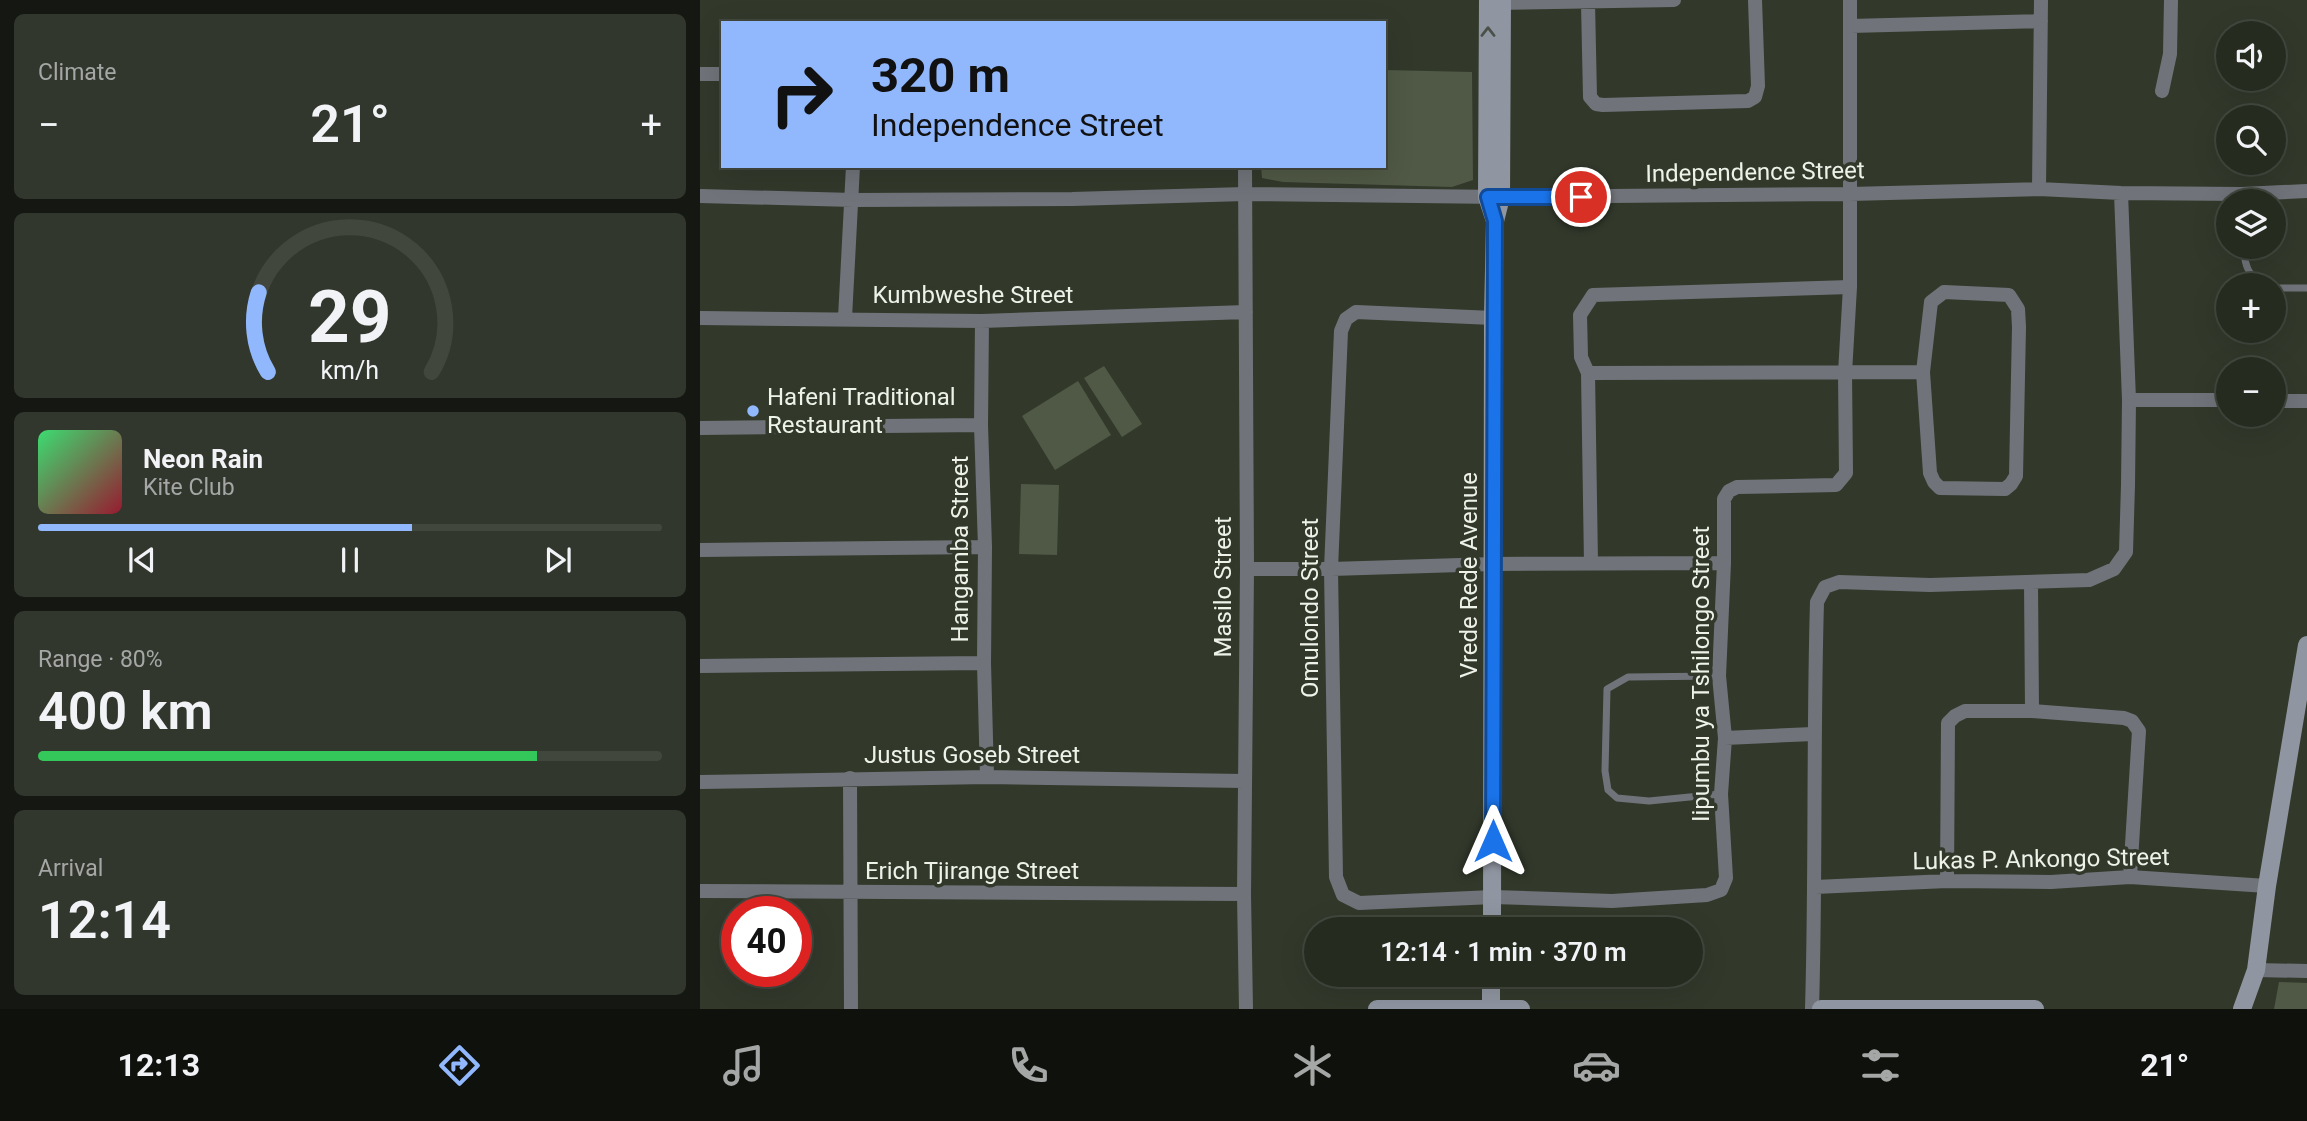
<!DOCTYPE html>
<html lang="en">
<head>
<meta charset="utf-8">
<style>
	:root { --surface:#262b20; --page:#32372d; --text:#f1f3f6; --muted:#a4a7a5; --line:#42473e; --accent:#91b8fd }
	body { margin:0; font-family:Roboto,sans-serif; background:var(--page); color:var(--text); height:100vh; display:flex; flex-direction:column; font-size:26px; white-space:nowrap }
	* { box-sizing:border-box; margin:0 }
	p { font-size:23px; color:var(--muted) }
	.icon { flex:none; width:38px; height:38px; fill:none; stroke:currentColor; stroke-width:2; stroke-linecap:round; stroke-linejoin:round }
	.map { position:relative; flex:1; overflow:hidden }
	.panel { display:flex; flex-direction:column; gap:14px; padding:14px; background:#151812; width:700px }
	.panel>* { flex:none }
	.guide { position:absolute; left:21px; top:21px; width:665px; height:147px; border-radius:0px; box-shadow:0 7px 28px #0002,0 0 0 2px var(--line); background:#91b8fd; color:#111; overflow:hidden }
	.controls { position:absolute; left:1516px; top:21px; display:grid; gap:14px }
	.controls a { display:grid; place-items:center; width:70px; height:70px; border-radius:50%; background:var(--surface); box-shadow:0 7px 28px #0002,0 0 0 2px var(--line); font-size:35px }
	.speed { position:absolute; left:21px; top:896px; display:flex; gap:14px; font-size:35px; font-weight:700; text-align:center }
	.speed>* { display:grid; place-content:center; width:91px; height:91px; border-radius:50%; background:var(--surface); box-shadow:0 7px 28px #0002,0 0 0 2px var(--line); line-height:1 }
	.speed .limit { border:10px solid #d22; background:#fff; color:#111 }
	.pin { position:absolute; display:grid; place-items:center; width:60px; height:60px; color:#fff; margin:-30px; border:4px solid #fff; border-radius:50%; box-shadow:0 2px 7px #0007 }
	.me { position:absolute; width:77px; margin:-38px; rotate:0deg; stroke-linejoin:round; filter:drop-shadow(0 0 5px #0008) }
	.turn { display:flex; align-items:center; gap:24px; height:147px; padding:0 35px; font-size:32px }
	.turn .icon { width:91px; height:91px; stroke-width:2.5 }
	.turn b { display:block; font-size:49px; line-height:60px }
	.big { font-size:52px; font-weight:600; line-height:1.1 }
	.panel .tile { flex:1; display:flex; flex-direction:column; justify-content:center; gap:10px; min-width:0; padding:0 24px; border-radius:10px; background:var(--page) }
	.panel .dial { align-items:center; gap:0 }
	.dial svg { height:182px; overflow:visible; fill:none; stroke:var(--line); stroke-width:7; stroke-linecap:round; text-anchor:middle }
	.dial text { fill:var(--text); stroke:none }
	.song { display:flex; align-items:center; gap:21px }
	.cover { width:84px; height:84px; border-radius:10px; background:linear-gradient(135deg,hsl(140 70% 55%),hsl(350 70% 35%)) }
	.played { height:7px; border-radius:4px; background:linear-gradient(90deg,var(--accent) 60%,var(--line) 60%) }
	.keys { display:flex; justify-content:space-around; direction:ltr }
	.heat { display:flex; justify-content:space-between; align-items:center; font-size:38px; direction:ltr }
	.charge { height:10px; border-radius:5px; background:linear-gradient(90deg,#34c759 80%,var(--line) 0) }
	.trip { position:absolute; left:604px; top:917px; width:399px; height:70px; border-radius:35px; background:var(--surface); box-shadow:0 7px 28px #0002,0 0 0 2px var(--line); font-weight:600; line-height:70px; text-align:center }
	.tabs { display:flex; height:112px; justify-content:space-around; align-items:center; background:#0f110d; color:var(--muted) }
	.tabs .icon { width:49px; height:49px }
	.tabs .selected { color:var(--accent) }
	.tabs b { font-size:32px; color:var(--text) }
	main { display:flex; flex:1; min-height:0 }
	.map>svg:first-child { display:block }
	.green { fill:#505945 }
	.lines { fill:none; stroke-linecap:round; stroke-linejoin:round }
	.lane { stroke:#70747a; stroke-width:7 }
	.street { stroke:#70747a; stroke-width:14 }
	.secondary { stroke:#9096a1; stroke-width:18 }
	.oneway { stroke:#4a5048 }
	.route-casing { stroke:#114b97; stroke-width:18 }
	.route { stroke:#1a73e8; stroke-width:12 }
	.poi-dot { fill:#91b8fd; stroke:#32392b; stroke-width:2.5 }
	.labels { text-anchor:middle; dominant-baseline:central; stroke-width:7; stroke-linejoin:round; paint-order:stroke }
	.street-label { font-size:24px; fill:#eef2e9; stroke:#32392b }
	.poi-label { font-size:24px; fill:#eef2e9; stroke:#32392b; text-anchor:start }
</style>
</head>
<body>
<main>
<section class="panel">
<div class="tile"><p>Climate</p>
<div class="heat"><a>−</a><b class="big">21°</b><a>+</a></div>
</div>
<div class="tile dial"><svg viewBox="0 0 100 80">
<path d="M14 69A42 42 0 1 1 86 69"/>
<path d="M14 69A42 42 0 0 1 10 34" stroke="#91b8fd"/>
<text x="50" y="56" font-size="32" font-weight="700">29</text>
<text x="50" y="72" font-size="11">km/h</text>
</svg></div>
<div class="tile">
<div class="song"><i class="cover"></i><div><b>Neon Rain</b><p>Kite Club</p></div></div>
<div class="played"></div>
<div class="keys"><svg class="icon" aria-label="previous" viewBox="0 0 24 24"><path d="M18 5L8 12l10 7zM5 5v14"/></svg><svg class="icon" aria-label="pause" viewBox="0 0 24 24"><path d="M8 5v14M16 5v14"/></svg><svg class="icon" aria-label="next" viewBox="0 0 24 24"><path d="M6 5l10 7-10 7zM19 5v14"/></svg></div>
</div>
<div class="tile"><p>Range · 80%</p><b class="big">400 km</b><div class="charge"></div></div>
<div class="tile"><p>Arrival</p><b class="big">12:14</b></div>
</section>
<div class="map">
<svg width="1607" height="1009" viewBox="0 0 1607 1009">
	<rect width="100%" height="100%" fill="#32392b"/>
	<!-- green -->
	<path class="green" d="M684,70L772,72L773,180L752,187L583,182L562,178L561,166H684Z
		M404,366L442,424L422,437L384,378Z
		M378,381L411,435L355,470L322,416Z
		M321,484L359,485L357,555L319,554Z
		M1579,982L1607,983V1009H1574Z"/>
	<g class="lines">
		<!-- lane -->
		<path class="lane" d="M1544,247C1544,264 1548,275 1562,285
			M1573,288H1607
			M1019,676L928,677L907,689L905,771L908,790L917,798L949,801L1020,794"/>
		<!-- street -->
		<path class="street" d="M793,3L974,0
			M888,3L890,97L896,104L903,105L1048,101L1055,97L1058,86L1055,0
			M1150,26L1341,21
			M0,74H23
			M1462,91L1470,54L1471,0
			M545,166L547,569L544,894L546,1009
			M1339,189L1341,0
			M0,196L153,200L372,199L545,194L801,197L1150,194L1339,189L1421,193L1542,194L1607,191
			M1244,292L1309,295L1318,309L1319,327L1316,476L1311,484L1305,489L1240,488L1234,482L1230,473L1223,372L1231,302Z
			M0,318L282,321L546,312
			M145,318L153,166
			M793,318L656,312L646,319L641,331L631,569L636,877L643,895L659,903L793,897L912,901L1007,895L1021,890L1026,878L1021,794L1025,738L1019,676L1024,563V499L1029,491L1037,487L1136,485L1146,473L1145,373L1150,287V0
			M282,321L281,425L285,547L284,663L287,777
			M888,373L1223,372
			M1429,400H1528
			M1573,401H1607
			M0,428L281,425
			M0,550L285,547
			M891,563L888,373L881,357L880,315L893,295L1150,287
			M547,569H631L793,564L1024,563
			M1331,582L1332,711
			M0,666L284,663
			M1025,738L1113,734
			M150,778L151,1009
			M0,782L287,777L544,781
			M1247,881L1248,723L1255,716L1265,711H1332L1424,718L1432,721L1439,731L1430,877
			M1115,887L1247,881L1351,882L1430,877L1567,886
			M0,891L544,894
			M1556,970L1607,971
			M1112,1009C1116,873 1113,737 1117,602L1125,587L1139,582L1230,585L1389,580L1414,569L1426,552L1428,485L1429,400L1421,193"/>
		<!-- secondary -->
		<path class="secondary" d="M788,0L787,197L795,221
			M792,929L793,318L795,221L801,197L802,0
			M791,1008V975
			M677,1009H821
			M1121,1009H1335
			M1542,1009L1556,970L1567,886L1607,645"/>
	</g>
	<!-- one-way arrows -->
	<defs><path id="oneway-chevron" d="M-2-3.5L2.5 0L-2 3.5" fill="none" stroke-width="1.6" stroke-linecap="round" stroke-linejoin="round" transform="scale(1.75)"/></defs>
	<use class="oneway" href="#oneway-chevron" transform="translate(788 32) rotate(-90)"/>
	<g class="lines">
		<defs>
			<path id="route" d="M793,841L795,221L788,197H881"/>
		</defs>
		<!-- route casing -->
		<use href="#route" class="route-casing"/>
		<!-- route -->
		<use href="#route" class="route"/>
	</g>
	<!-- markers -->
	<circle class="poi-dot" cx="53" cy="411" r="7"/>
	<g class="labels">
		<!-- street labels -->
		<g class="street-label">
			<text transform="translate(1055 172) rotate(-1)">Independence Street</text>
			<text x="273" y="295">Kumbweshe Street</text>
			<text transform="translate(260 549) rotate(-90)">Hangamba Street</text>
			<text transform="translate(769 575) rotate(-90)">Vrede Rede Avenue</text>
			<text transform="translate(523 587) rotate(-90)">Masilo Street</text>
			<text transform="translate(610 608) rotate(-90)">Omulondo Street</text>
			<text transform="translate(1001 674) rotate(-90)">Iipumbu ya Tshilongo Street</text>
			<text x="272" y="755">Justus Goseb Street</text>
			<text transform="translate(1341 859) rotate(-1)">Lukas P. Ankongo Street</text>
			<text x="272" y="871">Erich Tjirange Street</text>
		</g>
		<!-- poi labels -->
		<g class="poi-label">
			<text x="67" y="397">Hafeni Traditional<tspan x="67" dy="28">Restaurant</tspan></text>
		</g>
	</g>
</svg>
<div class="controls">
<a><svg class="icon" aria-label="sound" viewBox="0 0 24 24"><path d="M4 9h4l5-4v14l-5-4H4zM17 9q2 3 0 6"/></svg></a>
<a><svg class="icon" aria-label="search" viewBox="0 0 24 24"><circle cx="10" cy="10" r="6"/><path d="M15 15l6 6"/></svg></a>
<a><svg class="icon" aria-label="layers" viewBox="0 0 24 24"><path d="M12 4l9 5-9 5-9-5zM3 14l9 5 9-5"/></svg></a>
<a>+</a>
<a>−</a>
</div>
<div class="speed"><div class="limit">40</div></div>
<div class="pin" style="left:881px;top:197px;background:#d93025"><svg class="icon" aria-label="arrive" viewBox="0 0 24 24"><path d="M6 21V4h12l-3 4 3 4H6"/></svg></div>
<svg class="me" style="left:793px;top:841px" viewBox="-20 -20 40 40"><path d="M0-17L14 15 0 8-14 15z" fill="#1a73e8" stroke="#fff" stroke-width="4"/></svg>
<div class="trip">12:14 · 1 min · 370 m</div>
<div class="guide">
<div class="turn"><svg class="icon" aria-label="right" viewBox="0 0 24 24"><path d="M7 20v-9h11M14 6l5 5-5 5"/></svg><div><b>320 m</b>Independence Street</div></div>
</div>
</div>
</main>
<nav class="tabs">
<b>12:13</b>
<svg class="icon selected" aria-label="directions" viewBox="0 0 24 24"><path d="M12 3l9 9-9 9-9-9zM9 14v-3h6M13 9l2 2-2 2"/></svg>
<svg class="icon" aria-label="music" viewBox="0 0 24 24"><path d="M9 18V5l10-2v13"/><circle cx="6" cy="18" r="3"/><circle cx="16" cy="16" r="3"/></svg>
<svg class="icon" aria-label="phone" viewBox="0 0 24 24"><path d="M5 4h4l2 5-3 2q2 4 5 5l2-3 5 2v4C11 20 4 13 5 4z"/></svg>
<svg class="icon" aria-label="climate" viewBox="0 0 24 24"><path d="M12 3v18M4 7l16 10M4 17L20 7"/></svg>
<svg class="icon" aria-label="car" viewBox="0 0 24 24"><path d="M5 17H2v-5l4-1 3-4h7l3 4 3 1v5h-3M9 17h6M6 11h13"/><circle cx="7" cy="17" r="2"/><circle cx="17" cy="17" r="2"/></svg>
<svg class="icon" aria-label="filters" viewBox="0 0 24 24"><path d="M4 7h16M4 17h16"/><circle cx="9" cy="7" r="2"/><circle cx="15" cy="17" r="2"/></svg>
<b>21°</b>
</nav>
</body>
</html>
